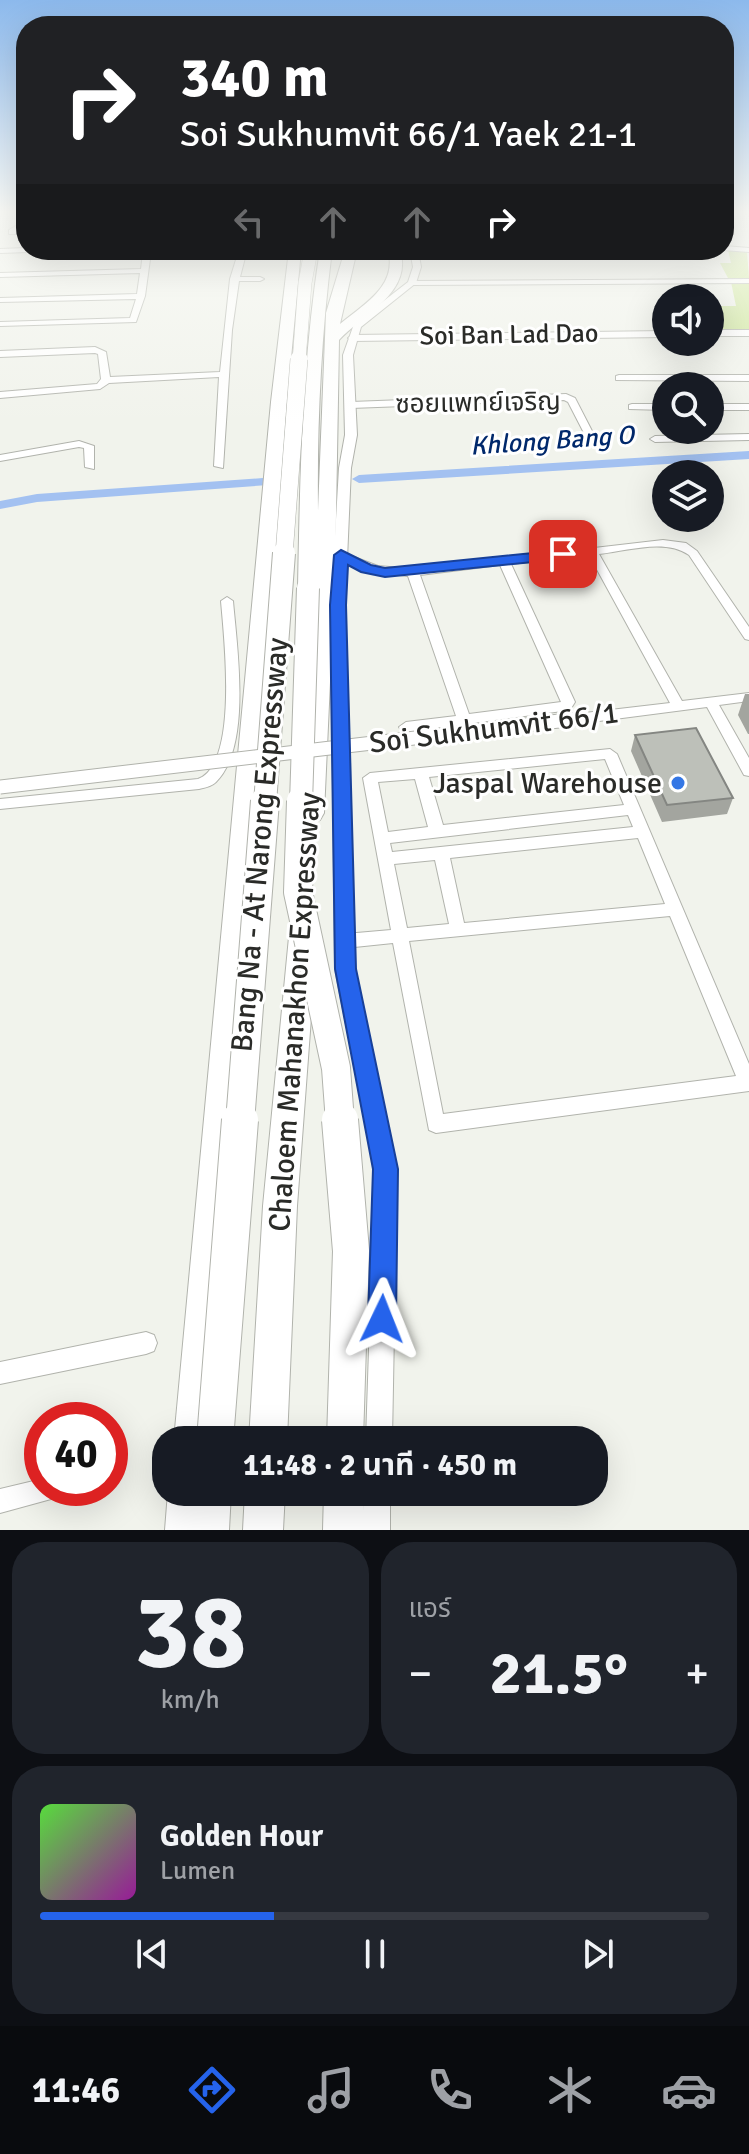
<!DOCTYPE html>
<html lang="th">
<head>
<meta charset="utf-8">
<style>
	:root { --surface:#171b24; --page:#20242c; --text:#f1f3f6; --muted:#9ea1a6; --line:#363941; --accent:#2563eb }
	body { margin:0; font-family:Signika,"Noto Sans Thai",sans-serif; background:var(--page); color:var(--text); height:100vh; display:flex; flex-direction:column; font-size:30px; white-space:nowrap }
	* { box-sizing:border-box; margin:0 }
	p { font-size:26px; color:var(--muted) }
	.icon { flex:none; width:44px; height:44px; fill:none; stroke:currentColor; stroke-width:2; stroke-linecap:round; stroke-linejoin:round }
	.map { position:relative; height:1530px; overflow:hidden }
	.sheet { display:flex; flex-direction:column; gap:12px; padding:12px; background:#0d0f14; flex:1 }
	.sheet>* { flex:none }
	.guide { position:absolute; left:16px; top:16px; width:718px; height:244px; border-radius:32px; box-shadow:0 8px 32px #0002; background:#202124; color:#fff; overflow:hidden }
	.controls { position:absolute; left:652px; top:284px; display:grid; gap:16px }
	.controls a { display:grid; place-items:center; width:72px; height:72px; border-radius:50%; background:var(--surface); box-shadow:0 8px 32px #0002; font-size:40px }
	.speed { position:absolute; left:24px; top:1402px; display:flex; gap:16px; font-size:40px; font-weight:700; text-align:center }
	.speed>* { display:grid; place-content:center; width:104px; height:104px; border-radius:50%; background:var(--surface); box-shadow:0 8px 32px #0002; line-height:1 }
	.speed .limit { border:12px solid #d22; background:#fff; color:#111 }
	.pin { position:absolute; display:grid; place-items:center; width:68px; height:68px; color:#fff; margin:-34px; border-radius:16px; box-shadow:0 4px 12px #0006 }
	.me { position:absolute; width:88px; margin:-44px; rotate:2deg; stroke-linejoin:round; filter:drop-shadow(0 0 6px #0008) }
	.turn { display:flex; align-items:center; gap:28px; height:168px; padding:0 32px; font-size:36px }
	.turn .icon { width:104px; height:104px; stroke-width:2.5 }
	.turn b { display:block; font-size:56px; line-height:68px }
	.lanes { display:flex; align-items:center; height:76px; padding:0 32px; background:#0003; justify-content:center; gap:40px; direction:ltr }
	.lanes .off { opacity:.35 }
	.big { font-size:60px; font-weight:700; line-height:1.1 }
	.sheet .card { flex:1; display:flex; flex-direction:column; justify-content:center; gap:12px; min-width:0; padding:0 28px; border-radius:32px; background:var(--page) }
	.sheet .dial { align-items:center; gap:0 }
	.dial b { font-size:104px; line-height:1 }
	.song { display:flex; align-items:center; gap:24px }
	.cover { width:96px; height:96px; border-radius:12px; background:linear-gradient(135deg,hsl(110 70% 55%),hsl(300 70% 35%)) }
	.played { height:8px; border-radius:4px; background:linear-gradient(90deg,var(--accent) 35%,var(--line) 35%) }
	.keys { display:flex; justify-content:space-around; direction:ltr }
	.heat { display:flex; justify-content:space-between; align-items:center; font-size:44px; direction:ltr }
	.sheet .tiles { flex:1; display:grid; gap:12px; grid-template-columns:1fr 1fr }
	.card:last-child { grid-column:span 2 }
	.trip { position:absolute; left:152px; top:1426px; width:456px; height:80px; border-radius:32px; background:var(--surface); box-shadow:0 8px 32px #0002; font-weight:700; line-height:80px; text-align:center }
	.menu { display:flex; height:128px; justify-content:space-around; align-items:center; background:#090b0e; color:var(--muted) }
	.menu .icon { width:56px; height:56px }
	.menu .on { color:var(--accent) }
	.menu b { font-size:36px; color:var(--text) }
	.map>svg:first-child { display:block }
	.green { fill:#cce694 }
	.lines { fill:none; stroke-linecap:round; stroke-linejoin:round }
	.canal { fill:#a3c1f1; fill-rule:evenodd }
	.minor-casing { stroke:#b1b3ac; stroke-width:2 }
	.tertiary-casing { stroke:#b1b3ac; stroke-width:2 }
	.motorway-casing { stroke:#b1b3ac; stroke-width:2 }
	.minor { fill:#fff; fill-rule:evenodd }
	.tertiary { fill:#fff; fill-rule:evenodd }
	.motorway { fill:#fff; fill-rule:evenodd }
	.minor-bridge-casing { stroke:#b1b3ac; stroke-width:15; stroke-linecap:butt }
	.motorway-bridge-far4-casing { stroke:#b1b3ac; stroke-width:14; stroke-linecap:butt }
	.motorway-bridge-far3-casing { stroke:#b1b3ac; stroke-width:18; stroke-linecap:butt }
	.motorway-bridge-far2-casing { stroke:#b1b3ac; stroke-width:24; stroke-linecap:butt }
	.motorway-bridge-far1-casing { stroke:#b1b3ac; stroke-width:30; stroke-linecap:butt }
	.motorway-bridge-casing { stroke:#b1b3ac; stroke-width:38; stroke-linecap:butt }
	.minor-bridge { stroke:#fff; stroke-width:13 }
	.motorway-bridge-far4 { stroke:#fff; stroke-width:13 }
	.motorway-bridge-far3 { stroke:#fff; stroke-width:17 }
	.motorway-bridge-far2 { stroke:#fff; stroke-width:22 }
	.motorway-bridge-far1 { stroke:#fff; stroke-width:28 }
	.motorway-bridge { stroke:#fff; stroke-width:36 }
	.wall { fill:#a3a59f }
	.building { fill:#bdc0b9; stroke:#848682; stroke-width:2 }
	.route { fill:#2563eb; stroke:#184099; stroke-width:2 }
	.poi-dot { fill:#3477e5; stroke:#fff; stroke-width:3 }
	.labels { text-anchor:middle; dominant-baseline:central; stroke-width:6; stroke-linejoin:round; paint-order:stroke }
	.far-street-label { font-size:26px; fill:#2a2b28; stroke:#fff }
	.far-water-label { font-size:26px; font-style:italic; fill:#00286b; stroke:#fff }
	.street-label { font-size:30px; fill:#2a2b28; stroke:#fff }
	.poi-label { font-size:30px; fill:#2a2b28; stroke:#fff; text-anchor:end }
</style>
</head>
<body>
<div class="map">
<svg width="749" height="1530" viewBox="0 0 749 1530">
	<rect width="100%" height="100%" fill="#f1f3ec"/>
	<!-- green -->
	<path class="green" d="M728,250L747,251L749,278H728L720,263H731Z
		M731,282L749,283V331H710V306H736Z"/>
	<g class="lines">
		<!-- canal -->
		<path class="canal" d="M749,451V459L359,483L352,479L359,475Z
			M263,478L270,482L268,485L37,502L0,509V501L37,494Z"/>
		<defs>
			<path id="minor" d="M729,210H737L724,216V212Z
				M26,220V225L15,234H9V230Z
				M724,246L749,248V252L723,250Z
				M26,248V250H30L29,252L0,253V249Z
				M140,250L151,252L145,296L136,322L0,326V322L130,318L136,299L0,302V298L137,294L140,273L0,277V273L141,269L143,253Z
				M239,250H247L240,277H260L264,279L260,281H239L232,330L223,468L214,466L219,377L109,383L100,389L0,398V392L97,384L101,379L98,354L95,353L0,357V351L95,347L106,352L110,377L220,372L230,279Z
				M749,279V283L412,285L408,283L412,281Z
				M710,330H749V336H710Z
				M666,331V337L352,341L348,338L352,335Z
				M619,375H749V381L616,380V376Z
				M566,394L575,398L592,431L590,433H584L568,402L564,400L351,408L346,405L351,402Z
				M632,404H666V410L629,409V405Z
				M710,404H749V410H710Z
				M749,434V440L655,442L650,439L655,436Z
				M79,441L94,446V469L85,467L84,448L79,447L0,461V455Z
				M663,540L686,543L697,551L749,627V640L745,639L689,555C665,538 627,551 599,554L682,701L749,693V701L719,705L749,758V776L744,775L707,707L576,724L571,722L569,719L576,714L670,703L589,555L511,564L575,702L570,710L406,732L401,730L399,727L406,722L456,716L408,576L372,572L335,555L341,552L378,566L413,569ZM500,565L561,702L469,714L420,575Z
				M227,597L233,601C237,648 252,746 216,782C212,786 204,788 199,789L0,809V799L198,779C239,764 224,637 221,601Z
				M610,749L617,754L749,1064V1091L436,1133L429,1130L393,943L345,948L339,946L337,941L339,936L345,934L391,930L363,778L370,773ZM605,759L624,805L443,825L429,777ZM415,779L428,827L388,832L378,782ZM628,815L633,827L392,852L390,843ZM638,838L665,904L464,923L450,858ZM435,860L449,924L407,928L394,864ZM670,916L736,1076L443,1114L409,941Z
				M146,1332L154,1335L157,1343L154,1351L146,1354L0,1384V1362Z
				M42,1479V1488H66L62,1496L0,1513V1489Z"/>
			<path id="tertiary" d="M410,250H418L421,267L416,283L361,327L353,355L357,435L351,468L345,605L355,969L397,1169L392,1440H366L375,1169L335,969L331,605L339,468L345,435L343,355L354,324L408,282L413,267Z
				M364,1492H390V1530H362Z"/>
			<path id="motorway" d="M289,250H301L287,402L212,1440H174L271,402Z
				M320,250H332C321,337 317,424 318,511L326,313L345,250H357L340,324C364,304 398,286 388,250H400C413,293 364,313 339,340L335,573L324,813L320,820L311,822L302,820L298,813L314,593L301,592L298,588C300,475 302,362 320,250Z
				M303,925L313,929L317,937L297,1206L287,1440H249L263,1206L289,937L293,929Z
				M168,1492H231L229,1530H165Z
				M245,1492H285L283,1530H243Z
				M324,1492H364L363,1530H323Z"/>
		</defs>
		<!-- minor casing -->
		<use href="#minor" class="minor-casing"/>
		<!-- tertiary casing -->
		<use href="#tertiary" class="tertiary-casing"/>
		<!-- motorway casing -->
		<use href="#motorway" class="motorway-casing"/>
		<!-- minor -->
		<use href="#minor" class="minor"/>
		<!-- tertiary -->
		<use href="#tertiary" class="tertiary"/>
		<!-- motorway -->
		<use href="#motorway" class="motorway"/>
		<defs>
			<path id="minor-bridge" d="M0,787L576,719"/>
			<path id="motorway-bridge-far4" d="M299,361L305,283L311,250"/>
			<path id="motorway-bridge-far3" d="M284,555L299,359"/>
			<path id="motorway-bridge-far2" d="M265,803L284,553
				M301,803L308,588"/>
			<path id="motorway-bridge-far1" d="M301,801L298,892L336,1068L340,1122
				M240,1122L265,801"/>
			<path id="motorway-bridge" d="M340,1120L351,1251L345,1440
				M215,1440L240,1120"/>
		</defs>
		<!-- minor-bridge casing -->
		<use href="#minor-bridge" class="minor-bridge-casing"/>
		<!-- motorway-bridge-far4 casing -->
		<use href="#motorway-bridge-far4" class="motorway-bridge-far4-casing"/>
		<!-- motorway-bridge-far3 casing -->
		<use href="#motorway-bridge-far3" class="motorway-bridge-far3-casing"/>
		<!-- motorway-bridge-far2 casing -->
		<use href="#motorway-bridge-far2" class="motorway-bridge-far2-casing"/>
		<!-- motorway-bridge-far1 casing -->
		<use href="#motorway-bridge-far1" class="motorway-bridge-far1-casing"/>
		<!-- motorway-bridge casing -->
		<use href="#motorway-bridge" class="motorway-bridge-casing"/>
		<!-- minor-bridge -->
		<use href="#minor-bridge" class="minor-bridge"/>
		<!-- motorway-bridge-far4 -->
		<use href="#motorway-bridge-far4" class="motorway-bridge-far4"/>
		<!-- motorway-bridge-far3 -->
		<use href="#motorway-bridge-far3" class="motorway-bridge-far3"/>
		<!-- motorway-bridge-far2 -->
		<use href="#motorway-bridge-far2" class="motorway-bridge-far2"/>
		<!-- motorway-bridge-far1 -->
		<use href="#motorway-bridge-far1" class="motorway-bridge-far1"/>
		<!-- motorway-bridge -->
		<use href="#motorway-bridge" class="motorway-bridge"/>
	</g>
	<!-- wall -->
	<path class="wall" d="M745,694H749V734H748L738,715Z
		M635,735L733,798L727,814L662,822L631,751Z"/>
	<!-- building -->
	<path class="building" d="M696,728L733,798L667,805L635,735Z"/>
	<!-- sky -->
	<linearGradient id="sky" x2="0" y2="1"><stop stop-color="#8cb9ec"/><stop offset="0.5" stop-color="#f9faf6"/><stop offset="1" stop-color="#f9faf6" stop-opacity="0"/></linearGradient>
	<rect width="749" height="424" fill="url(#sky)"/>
	<!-- route -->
	<path class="route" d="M341,550L371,565L385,568L563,550L570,554L563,559L385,577L361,572L348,565L346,605L356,969L398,1169L396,1319L392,1329L382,1333L372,1329L368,1319L373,1169L335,969L330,605L334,555Z"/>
	<!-- markers -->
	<circle class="poi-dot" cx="678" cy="783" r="8"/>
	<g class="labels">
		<!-- far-street labels -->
		<g class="far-street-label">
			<text transform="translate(509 335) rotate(-1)">Soi Ban Lad Dao</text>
			<text transform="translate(478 403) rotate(-1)">ซอยแพทย์เจริญ</text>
		</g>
		<!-- far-water labels -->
		<g class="far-water-label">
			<text transform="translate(552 441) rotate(-4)">Khlong Bang O</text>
		</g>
		<!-- street labels -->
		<g class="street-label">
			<text transform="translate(494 728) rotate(-7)">Soi Sukhumvit 66/1</text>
			<text transform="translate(260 845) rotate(-85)">Bang Na - At Narong Expressway</text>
			<text transform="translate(295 1012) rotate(-86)">Chaloem Mahanakhon Expressway</text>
		</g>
		<!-- poi labels -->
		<g class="poi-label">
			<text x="662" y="783">Jaspal Warehouse</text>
		</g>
	</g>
</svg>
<div class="controls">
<a><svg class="icon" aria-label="sound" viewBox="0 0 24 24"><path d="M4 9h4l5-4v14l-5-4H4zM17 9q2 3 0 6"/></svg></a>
<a><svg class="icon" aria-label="search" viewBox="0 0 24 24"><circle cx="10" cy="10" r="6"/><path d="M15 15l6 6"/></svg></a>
<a><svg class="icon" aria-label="layers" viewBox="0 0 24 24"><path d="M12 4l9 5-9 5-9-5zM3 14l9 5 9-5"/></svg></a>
</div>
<div class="speed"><div class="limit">40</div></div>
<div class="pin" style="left:563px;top:554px;background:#d93025"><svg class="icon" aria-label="arrive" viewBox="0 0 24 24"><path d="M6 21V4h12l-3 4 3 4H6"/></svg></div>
<svg class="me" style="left:382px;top:1319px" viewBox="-20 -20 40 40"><path d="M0-17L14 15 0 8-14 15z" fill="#2563eb" stroke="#fff" stroke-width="4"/></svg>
<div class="trip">11:48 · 2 นาที · 450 m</div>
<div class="guide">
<div class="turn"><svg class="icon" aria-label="right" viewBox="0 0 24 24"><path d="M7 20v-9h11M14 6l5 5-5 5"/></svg><div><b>340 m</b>Soi Sukhumvit 66/1 Yaek 21-1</div></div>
<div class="lanes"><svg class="icon off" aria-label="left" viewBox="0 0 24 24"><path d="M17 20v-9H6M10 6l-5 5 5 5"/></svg><svg class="icon off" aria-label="ahead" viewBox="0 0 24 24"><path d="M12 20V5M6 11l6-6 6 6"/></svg><svg class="icon off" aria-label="ahead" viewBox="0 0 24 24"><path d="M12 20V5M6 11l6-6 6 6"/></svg><svg class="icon" aria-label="right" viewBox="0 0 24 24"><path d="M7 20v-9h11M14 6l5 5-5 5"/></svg></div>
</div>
</div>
<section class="sheet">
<div class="tiles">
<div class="card dial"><b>38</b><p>km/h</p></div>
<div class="card"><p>แอร์</p>
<div class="heat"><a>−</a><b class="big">21.5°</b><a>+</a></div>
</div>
<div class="card">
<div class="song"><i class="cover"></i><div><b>Golden Hour</b><p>Lumen</p></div></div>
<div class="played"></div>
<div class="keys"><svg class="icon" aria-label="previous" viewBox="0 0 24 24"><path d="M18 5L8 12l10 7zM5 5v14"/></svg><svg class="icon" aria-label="pause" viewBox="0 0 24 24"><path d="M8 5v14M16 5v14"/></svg><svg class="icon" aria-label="next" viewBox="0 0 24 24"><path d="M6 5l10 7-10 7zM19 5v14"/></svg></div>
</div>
</div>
</section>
<nav class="menu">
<b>11:46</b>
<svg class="icon on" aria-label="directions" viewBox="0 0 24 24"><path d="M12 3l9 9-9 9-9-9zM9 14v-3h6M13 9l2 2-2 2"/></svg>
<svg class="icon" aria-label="music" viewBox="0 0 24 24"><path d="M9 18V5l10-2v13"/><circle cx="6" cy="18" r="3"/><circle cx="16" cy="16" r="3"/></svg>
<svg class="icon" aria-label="phone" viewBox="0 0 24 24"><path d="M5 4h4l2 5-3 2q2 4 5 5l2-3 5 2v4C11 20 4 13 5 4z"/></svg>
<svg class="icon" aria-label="climate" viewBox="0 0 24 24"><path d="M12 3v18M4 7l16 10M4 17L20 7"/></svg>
<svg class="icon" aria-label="car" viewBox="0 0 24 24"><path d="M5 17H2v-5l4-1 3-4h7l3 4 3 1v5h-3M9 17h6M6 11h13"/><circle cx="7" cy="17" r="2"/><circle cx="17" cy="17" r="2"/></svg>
</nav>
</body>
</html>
